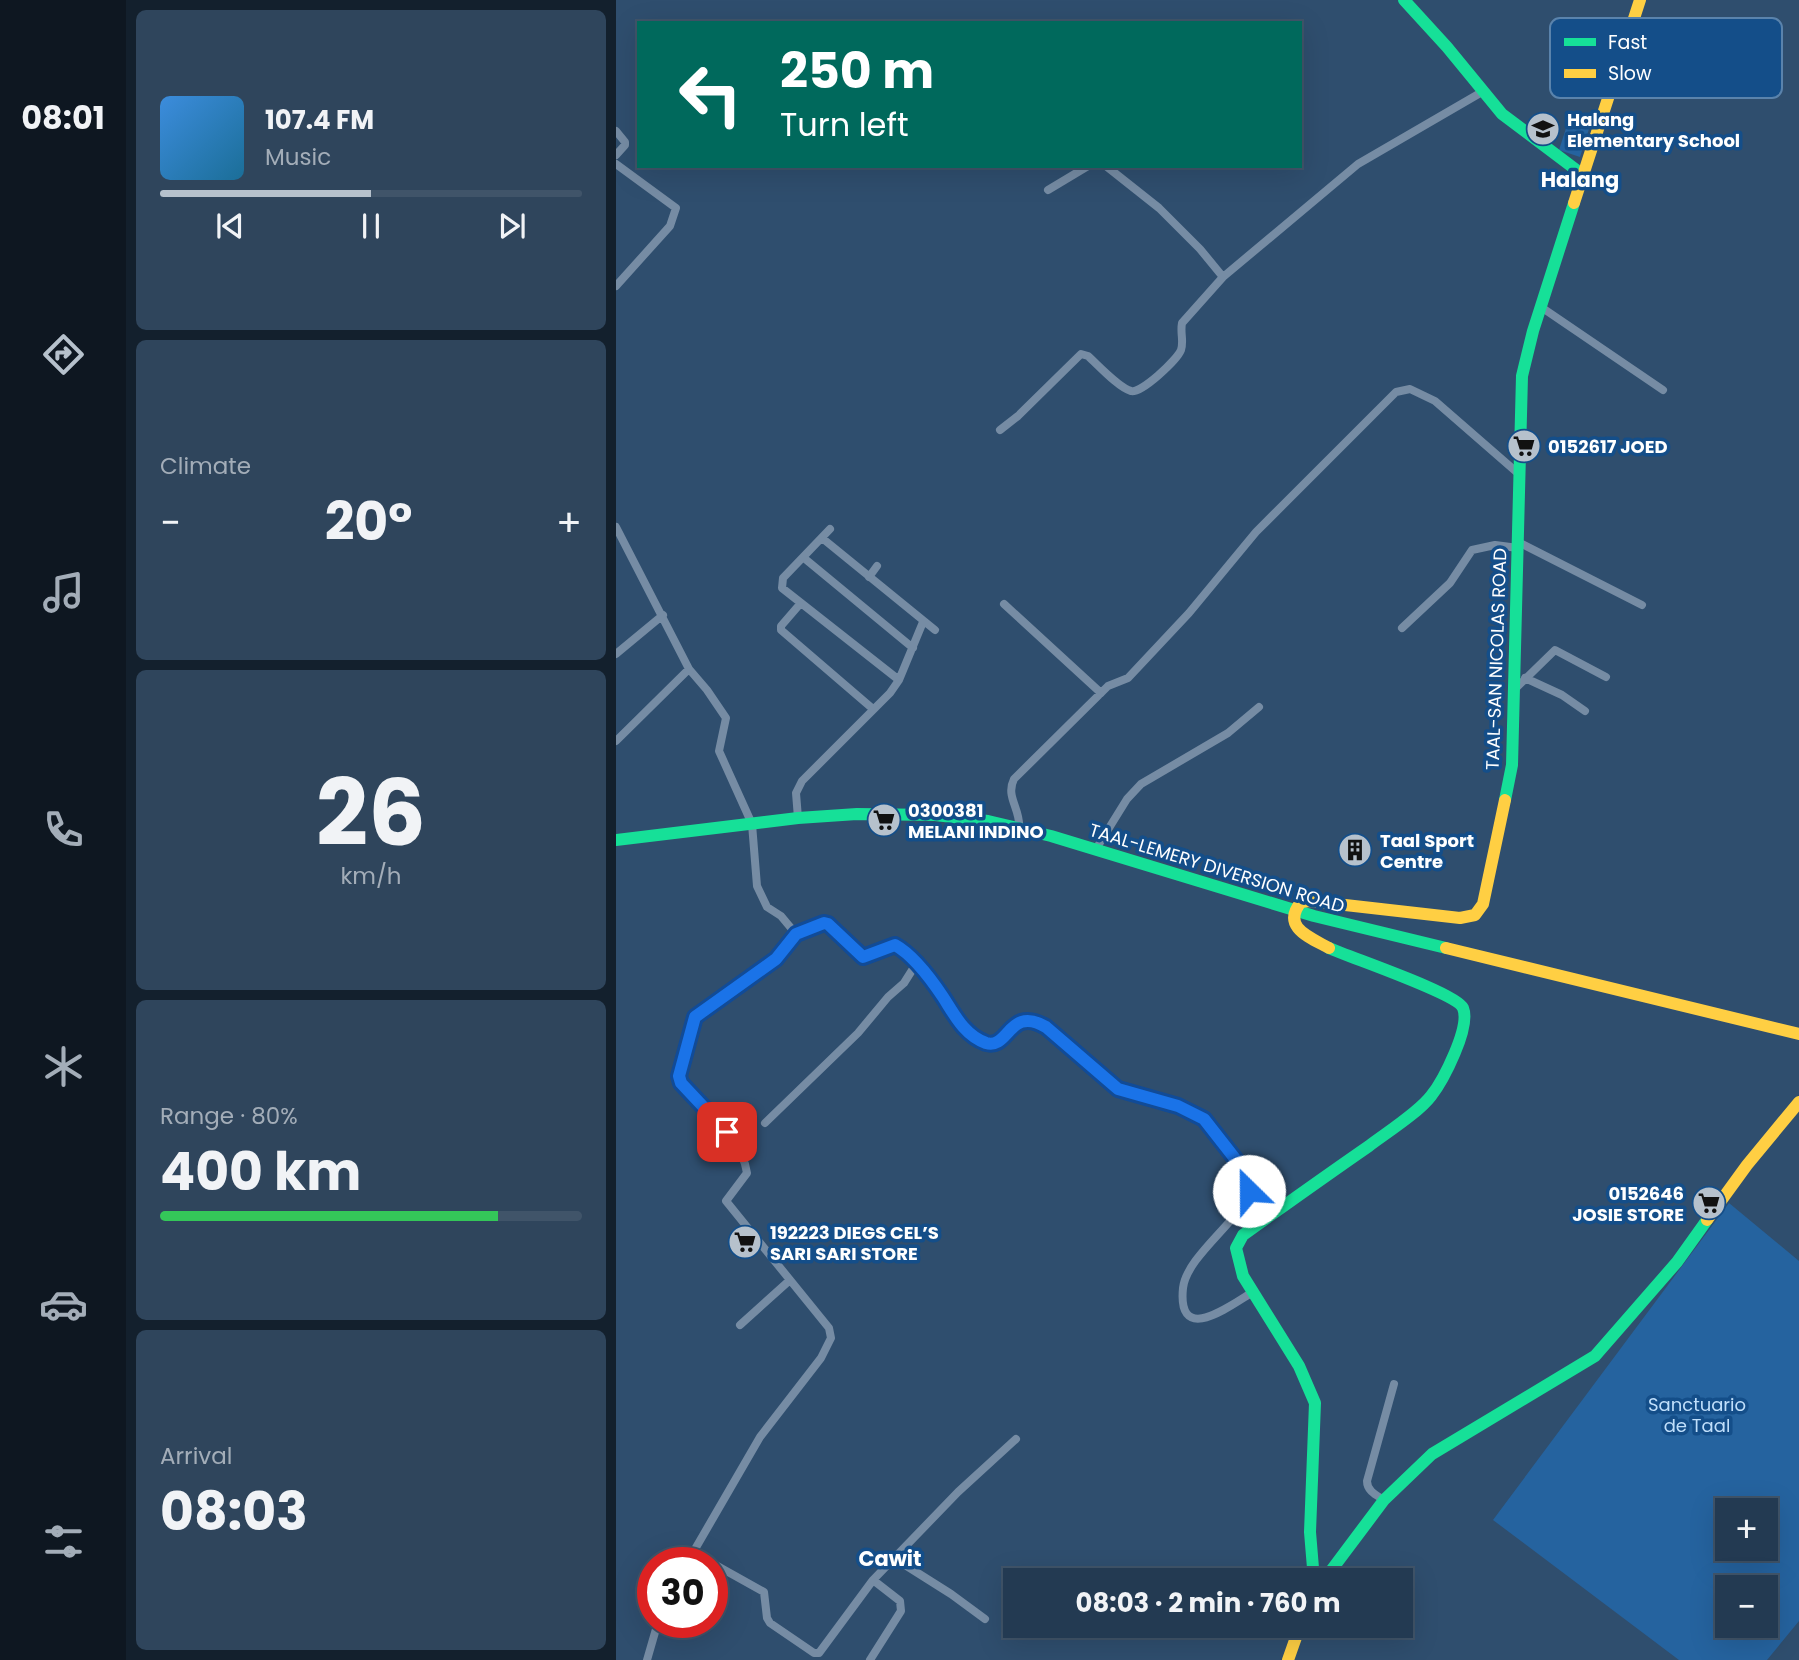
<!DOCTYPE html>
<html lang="en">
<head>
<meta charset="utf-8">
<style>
	:root { --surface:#233a52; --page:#2f455c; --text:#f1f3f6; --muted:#a3adb8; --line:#405469; --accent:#b6c1cc }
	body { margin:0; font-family:Poppins,sans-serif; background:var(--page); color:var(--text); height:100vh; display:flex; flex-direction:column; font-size:26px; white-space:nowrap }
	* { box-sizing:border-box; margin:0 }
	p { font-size:23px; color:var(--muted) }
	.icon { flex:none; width:38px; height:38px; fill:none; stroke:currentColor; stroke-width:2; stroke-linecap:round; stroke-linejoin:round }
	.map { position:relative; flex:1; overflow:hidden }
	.drawer { display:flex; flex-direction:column; gap:10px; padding:10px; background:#13202d; width:490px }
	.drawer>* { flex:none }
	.hud { position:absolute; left:21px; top:21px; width:665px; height:147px; border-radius:0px; box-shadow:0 7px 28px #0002,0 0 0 2px var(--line); background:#00695c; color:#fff; overflow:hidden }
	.buttons { position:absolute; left:1099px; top:1498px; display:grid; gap:14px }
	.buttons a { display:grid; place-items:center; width:63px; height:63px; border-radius:0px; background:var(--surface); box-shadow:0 7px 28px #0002,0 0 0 2px var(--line); font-size:35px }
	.speed { position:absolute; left:21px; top:1547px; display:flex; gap:14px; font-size:35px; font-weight:700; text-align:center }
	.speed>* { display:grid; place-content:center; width:91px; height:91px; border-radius:50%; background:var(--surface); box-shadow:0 7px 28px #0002,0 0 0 2px var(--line); line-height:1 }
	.speed .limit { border:10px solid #d22; background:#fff; color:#111 }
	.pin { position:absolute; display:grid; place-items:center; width:60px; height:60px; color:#fff; margin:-30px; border-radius:14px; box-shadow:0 4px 10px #0006 }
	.me { position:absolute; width:77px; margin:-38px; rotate:337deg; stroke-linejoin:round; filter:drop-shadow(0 0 5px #0008) }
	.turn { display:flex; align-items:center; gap:24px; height:147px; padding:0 28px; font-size:32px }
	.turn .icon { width:91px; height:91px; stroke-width:2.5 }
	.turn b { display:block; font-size:49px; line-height:60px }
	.big { font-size:52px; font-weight:700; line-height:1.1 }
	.drawer .card { flex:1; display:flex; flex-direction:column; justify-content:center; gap:10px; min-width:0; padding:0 24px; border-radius:10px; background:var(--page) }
	.drawer .dial { align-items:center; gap:0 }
	.dial b { font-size:91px; line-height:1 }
	.song { display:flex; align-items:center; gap:21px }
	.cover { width:84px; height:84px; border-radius:10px; background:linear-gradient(135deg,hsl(210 70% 55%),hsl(200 70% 35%)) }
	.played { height:7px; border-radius:4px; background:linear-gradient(90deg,var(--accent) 50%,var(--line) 50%) }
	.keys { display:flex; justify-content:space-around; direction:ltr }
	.heat { display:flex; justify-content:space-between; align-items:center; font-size:38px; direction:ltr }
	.charge { height:10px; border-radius:5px; background:linear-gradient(90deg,#34c759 80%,var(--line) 0) }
	.trip { position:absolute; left:387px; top:1568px; width:410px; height:70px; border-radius:0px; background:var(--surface); box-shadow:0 7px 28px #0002,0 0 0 2px var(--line); font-weight:700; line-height:70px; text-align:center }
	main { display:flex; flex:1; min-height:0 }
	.tabs { display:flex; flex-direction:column; width:126px; justify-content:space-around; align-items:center; background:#0e1721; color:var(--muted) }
	.tabs .icon { width:49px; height:49px }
	.tabs .on { color:var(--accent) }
	.tabs b { font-size:32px; color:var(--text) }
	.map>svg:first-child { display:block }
	.green { fill:#25639f; fill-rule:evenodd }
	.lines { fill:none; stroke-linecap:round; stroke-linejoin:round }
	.street { stroke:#768ca4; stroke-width:8 }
	.fast { stroke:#16e098; stroke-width:12 }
	.slow { stroke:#ffcf43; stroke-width:12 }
	.route-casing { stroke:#114b97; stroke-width:18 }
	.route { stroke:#1a73e8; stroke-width:12 }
	.labels { text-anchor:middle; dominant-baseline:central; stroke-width:7; stroke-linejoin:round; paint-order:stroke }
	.poi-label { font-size:18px; font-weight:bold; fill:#fff; stroke:#144e89; text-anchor:start }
	.street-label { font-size:18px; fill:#fff; stroke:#144e89 }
	.park-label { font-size:18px; fill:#c0dffb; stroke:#144e89 }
	.quarter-label { font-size:21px; font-weight:bold; fill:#fff; stroke:#144e89 }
	.key { fill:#144e89; stroke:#5a83ac; stroke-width:2 }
	.key-label { font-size:19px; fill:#fff }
</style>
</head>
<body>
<main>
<nav class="tabs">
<b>08:01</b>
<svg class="icon on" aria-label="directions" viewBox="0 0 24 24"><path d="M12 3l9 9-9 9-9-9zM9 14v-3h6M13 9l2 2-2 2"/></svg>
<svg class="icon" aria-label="music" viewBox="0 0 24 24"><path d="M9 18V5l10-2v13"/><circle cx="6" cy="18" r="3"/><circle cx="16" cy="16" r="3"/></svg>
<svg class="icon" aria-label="phone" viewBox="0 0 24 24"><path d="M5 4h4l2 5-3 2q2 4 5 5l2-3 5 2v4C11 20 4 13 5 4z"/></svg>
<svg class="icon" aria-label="climate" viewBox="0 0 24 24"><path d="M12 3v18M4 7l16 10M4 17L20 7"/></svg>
<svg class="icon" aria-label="car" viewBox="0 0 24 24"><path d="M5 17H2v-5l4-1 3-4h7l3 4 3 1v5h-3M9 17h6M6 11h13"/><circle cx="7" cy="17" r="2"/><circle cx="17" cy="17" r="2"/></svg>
<svg class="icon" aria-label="filters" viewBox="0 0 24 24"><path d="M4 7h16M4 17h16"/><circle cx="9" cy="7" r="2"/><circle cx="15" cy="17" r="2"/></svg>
</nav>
<section class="drawer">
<div class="card">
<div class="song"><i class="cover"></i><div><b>107.4 FM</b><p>Music</p></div></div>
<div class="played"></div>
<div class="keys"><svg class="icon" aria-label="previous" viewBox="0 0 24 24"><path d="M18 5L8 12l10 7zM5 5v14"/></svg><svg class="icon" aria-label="pause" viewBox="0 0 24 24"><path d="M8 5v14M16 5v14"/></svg><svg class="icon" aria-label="next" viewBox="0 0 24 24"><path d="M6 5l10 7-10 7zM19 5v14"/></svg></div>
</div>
<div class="card"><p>Climate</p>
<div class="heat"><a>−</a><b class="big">20°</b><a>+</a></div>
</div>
<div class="card dial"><b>26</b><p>km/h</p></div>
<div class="card"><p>Range · 80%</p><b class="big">400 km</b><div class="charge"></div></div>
<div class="card"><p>Arrival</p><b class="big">08:03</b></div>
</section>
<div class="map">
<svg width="1183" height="1660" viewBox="0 0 1183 1660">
	<rect width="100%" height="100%" fill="#2f4e6e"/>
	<!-- green -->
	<path class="green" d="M953,119L974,126L964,157L943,150Z
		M1113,1203L1183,1261V1621L1151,1660H1063L877,1520ZM1111,1510H1150V1549H1111ZM1111,1587H1150V1626H1111Z"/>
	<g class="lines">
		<!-- street -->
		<path class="street" d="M0,131L9,142V145L0,155
			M0,164L60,208L54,226L0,286
			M490,166L543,208L584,249L607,277L742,164L866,92
			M432,190L472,166
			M925,307L1047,390
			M384,430L402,416L465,354L472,356C482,365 503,388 515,391C525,394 561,360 565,350C568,341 564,333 566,323L607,277
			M0,527L73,669L91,690L110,718L103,751L136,824L141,886L151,907L165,916L180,934L160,959L79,1017L63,1076L65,1083C89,1111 125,1135 131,1173L110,1201L213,1328L215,1338L205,1358L144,1437L71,1563
			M214,529L167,578L166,588L283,680
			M206,538L319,630
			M902,542L1026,605
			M188,558L297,648
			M253,577L261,566
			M184,604L165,626V630L257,709
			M388,604L485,693
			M786,628L834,583L856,550L879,545L902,548
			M0,654L47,615
			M909,678L946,695L969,711
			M899,689L939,650L990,677
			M0,741L73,669
			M182,818L180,793L186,781L274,693L283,680L307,622
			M403,828C405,809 389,797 398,779L492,686L512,678L573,613L640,532L780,392L794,389L819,401L904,475
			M480,849L511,799L525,784L612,733L643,707
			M180,934L203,923L212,924L247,958L279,945C297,955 315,979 327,997C338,1014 348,1035 370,1043C393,1050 393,1005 430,1027C447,1042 464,1058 481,1072C488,1078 495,1086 502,1089C528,1104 562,1100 587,1118C598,1127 605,1140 614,1151C620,1160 631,1172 633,1183C639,1211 571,1252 567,1288C561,1347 615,1305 637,1292
			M149,1123L242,1033L272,997L288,983L300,964
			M124,1325L174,1280
			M768,1500C760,1495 751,1491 751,1481L778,1384
			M76,1553L95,1563
			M278,1558L335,1594L369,1619
			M96,1563L148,1592L151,1618L154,1623L198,1653H203L257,1580L342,1492L400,1439
			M31,1660L42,1622
			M254,1660L285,1611L284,1601L257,1580"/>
		<!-- fast -->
		<path class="fast" d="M788,0L831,47L886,114L967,175
			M889,800L896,765L906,376L917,331L958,203
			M0,840L182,818L241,814L319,815L372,821L435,836L698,916L830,948
			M698,1580L694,1532L699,1403L683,1366L627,1276L620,1248L627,1235C669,1205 711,1175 753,1146C770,1133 802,1113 815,1096C827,1081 855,1027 847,1008C840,993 735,958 713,948
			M708,1580L768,1500L816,1454L979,1356L1061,1262L1091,1220"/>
		<!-- slow -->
		<path class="slow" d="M958,203L1024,0
			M713,948C693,937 665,927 685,902L694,901L844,918L859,915L867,904L889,800
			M830,948L1183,1034
			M1091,1220L1131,1165L1183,1102
			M672,1660L684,1626"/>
	</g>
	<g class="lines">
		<defs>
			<path id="route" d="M111,1132L65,1083L63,1076L79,1017L160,959L180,934L208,923L212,924L247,957L279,945C297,955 315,979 327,997C338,1014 348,1035 370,1043C393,1050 393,1005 430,1027L502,1089L562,1106L588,1119L624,1165L633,1182V1191"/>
		</defs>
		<!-- route casing -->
		<use href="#route" class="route-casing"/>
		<!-- route -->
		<use href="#route" class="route"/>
	</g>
	<!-- icons -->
	<defs>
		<symbol id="school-disc" viewBox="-11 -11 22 22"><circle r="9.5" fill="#b6c1cc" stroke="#144e89"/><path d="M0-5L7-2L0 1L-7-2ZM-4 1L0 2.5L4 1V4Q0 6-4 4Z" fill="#111"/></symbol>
		<symbol id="supermarket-disc" viewBox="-11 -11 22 22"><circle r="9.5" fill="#b6c1cc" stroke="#144e89"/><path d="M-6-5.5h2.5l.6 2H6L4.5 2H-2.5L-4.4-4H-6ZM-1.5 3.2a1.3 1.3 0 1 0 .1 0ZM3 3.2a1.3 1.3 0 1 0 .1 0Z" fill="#111"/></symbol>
		<symbol id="building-disc" viewBox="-11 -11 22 22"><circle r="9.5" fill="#b6c1cc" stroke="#144e89"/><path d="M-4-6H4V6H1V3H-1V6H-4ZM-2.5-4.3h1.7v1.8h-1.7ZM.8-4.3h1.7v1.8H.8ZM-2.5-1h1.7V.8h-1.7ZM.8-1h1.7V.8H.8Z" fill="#111"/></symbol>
	</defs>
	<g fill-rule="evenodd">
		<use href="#school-disc" x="908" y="110" width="38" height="38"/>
		<use href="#supermarket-disc" x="889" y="427" width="38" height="38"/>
		<use href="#supermarket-disc" x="249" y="801" width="38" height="38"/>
		<use href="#building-disc" x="720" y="831" width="38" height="38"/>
		<use href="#supermarket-disc" x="1074" y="1184" width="38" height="38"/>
		<use href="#supermarket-disc" x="110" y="1223" width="38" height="38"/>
	</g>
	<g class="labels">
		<!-- poi labels -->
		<g class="poi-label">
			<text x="951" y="119">Halang<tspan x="951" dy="21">Elementary School</tspan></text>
			<text x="932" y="446">0152617 JOED</text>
			<text x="292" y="810">0300381<tspan x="292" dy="21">MELANI INDINO</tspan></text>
			<text x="764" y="840">Taal Sport<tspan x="764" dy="21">Centre</tspan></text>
			<text x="1068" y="1193" text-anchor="end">0152646<tspan x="1068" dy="21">JOSIE STORE</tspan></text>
			<text x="154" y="1232">192223 DIEGS CEL’S<tspan x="154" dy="21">SARI SARI STORE</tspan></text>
		</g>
		<!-- street labels -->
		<g class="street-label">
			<text transform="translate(880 659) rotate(-88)">TAAL-SAN NICOLAS ROAD</text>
			<text transform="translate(601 868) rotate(17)">TAAL-LEMERY DIVERSION ROAD</text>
		</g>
		<!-- park labels -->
		<g class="park-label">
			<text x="1081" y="1404">Sanctuario<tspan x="1081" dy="21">de Taal</tspan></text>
		</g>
		<!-- quarter labels -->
		<g class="quarter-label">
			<text x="964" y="179">Halang</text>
			<text x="274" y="1558">Cawit</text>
		</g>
	</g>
	<!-- legend -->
	<rect x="934" y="18" width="232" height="80" rx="10" class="key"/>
	<rect x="948" y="38" width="32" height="8" fill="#16e098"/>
	<rect x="948" y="69" width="32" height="9" fill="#ffcf43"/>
	<g class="key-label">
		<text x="992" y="49">Fast</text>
		<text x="992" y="80">Slow</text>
	</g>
</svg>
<div class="buttons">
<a>+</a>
<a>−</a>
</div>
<div class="speed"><div class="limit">30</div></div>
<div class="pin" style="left:111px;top:1132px;background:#d93025"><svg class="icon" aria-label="arrive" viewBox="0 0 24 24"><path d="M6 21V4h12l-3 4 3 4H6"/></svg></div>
<svg class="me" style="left:633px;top:1191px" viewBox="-20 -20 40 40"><circle r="19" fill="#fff"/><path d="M0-13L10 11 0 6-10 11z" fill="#1a73e8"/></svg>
<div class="trip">08:03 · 2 min · 760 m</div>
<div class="hud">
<div class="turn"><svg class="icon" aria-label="left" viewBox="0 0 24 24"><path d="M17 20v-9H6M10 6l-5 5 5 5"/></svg><div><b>250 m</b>Turn left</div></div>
</div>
</div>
</main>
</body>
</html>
